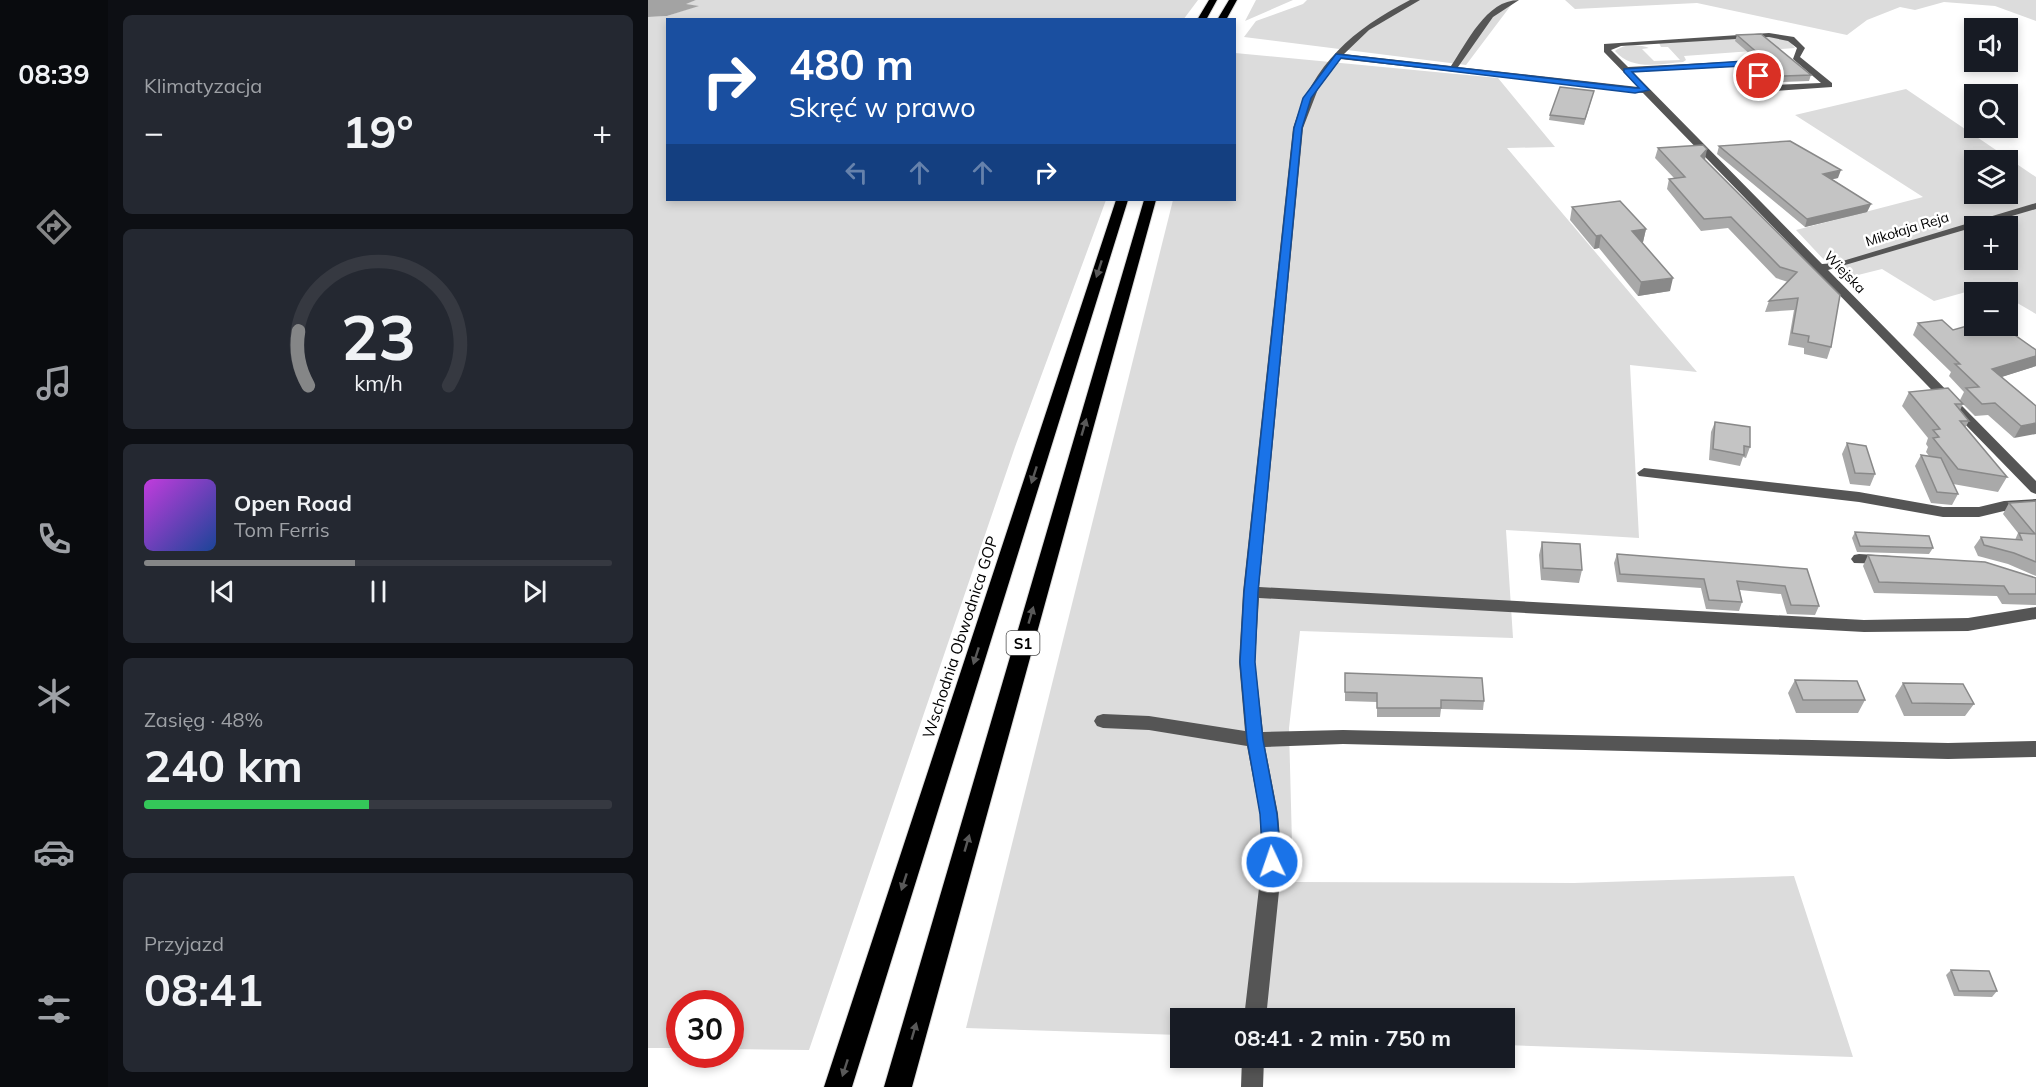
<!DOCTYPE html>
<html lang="pl">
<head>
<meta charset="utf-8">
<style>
	:root { --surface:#171b24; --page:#242831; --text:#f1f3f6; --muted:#9ea1a6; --line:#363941; --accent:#858687 }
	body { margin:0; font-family:Mulish,sans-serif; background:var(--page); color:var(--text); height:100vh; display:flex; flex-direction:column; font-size:22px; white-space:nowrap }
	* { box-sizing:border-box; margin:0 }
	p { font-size:20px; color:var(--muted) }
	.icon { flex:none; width:33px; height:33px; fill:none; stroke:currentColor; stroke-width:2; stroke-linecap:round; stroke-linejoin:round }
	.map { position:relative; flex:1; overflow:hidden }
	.side { display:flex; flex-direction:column; gap:15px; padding:15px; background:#0d0f14; width:540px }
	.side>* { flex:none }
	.hud { position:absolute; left:18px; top:18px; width:570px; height:183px; border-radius:0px; box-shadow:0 3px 9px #0003; background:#1a4fa0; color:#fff; overflow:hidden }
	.controls { position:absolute; left:1316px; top:18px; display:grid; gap:12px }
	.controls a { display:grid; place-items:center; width:54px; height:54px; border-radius:0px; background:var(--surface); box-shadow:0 3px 9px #0003; font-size:30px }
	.speed { position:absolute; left:18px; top:990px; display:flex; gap:12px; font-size:30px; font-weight:700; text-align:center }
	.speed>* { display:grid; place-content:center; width:78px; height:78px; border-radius:50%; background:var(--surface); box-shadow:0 3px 9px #0003; line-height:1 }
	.speed .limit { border:9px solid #d22; background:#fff; color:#111 }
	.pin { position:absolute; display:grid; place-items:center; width:51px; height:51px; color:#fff; margin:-26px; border:3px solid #fff; border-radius:50%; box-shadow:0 2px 6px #0007 }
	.me { position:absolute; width:66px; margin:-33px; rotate:357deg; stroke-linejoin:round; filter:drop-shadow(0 0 4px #0008) }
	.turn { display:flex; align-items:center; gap:21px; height:126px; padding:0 24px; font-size:27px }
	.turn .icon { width:78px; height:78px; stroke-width:2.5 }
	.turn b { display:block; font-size:42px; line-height:51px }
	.lanes { display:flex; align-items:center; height:57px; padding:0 24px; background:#0003; justify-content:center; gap:30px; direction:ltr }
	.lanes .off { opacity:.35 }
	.big { font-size:45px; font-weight:700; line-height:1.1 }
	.side .card { flex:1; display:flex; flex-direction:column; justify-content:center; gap:9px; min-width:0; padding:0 21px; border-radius:9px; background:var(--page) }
	.side .dial { align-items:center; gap:0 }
	.dial svg { height:156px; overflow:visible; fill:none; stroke:var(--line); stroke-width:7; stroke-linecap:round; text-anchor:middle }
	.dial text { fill:var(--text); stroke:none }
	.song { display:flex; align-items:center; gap:18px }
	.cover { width:72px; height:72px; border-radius:9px; background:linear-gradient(135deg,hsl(290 70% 55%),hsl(220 70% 35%)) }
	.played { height:6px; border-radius:3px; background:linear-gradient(90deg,var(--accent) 45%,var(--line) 45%) }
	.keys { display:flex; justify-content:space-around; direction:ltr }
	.heat { display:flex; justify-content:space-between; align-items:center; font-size:33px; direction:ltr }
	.charge { height:9px; border-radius:4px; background:linear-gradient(90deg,#34c759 48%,var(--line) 0) }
	.trip { position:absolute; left:522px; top:1008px; width:345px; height:60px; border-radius:0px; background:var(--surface); box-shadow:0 3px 9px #0003; font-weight:700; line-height:60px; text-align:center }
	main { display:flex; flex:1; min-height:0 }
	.tab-bar { display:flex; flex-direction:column; width:108px; justify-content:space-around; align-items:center; background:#090b0e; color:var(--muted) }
	.tab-bar .icon { width:42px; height:42px }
	.tab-bar .on { color:var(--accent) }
	.tab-bar b { font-size:27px; color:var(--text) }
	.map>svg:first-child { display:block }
	.green { fill:#dcdcdc; fill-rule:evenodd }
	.water { fill:#a3a3a3 }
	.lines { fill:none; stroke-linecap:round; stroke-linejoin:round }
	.highway-casing { stroke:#dbdbdb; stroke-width:2 }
	.minor { fill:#555; fill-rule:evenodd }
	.highway { fill:#000; fill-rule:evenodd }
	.wall { fill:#a9a9a9 }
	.shaded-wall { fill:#898989 }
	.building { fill:#c4c4c4; stroke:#898989; stroke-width:1.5 }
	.oneway { fill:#595959 }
	.route { fill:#1a73e8; stroke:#114b97; stroke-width:1.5 }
	.labels { text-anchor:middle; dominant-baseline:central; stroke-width:5; stroke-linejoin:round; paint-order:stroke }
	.far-street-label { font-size:14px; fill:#000; stroke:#fff }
	.shield { fill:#fff; stroke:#4c4c4c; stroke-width:1.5 }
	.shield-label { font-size:15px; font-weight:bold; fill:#000 }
	.street-label { font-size:16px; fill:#000; stroke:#fff }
</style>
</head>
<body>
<main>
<nav class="tab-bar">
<b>08:39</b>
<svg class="icon on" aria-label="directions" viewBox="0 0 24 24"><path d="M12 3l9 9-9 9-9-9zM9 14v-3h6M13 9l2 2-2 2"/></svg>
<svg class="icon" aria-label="music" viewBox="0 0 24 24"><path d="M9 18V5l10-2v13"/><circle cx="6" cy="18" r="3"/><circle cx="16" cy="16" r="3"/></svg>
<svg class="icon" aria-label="phone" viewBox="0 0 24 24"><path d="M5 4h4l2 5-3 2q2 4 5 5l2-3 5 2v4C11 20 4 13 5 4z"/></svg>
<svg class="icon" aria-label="climate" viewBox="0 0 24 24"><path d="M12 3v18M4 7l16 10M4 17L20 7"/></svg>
<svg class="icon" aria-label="car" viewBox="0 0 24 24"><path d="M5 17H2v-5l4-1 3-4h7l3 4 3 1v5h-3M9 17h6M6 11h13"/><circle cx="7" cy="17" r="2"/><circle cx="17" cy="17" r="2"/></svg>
<svg class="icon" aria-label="filters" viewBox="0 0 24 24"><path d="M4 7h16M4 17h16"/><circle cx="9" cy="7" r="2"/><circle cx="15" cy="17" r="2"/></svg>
</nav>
<section class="side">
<div class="card"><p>Klimatyzacja</p>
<div class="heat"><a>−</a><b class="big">19°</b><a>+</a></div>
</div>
<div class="card dial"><svg viewBox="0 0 100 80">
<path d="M14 69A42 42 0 1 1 86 69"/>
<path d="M14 69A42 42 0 0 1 9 41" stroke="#858687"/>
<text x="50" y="56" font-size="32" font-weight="700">23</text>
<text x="50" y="72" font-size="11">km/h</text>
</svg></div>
<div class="card">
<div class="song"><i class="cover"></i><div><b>Open Road</b><p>Tom Ferris</p></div></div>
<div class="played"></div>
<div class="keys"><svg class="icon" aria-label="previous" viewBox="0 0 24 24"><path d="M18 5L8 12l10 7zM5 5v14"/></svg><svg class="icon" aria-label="pause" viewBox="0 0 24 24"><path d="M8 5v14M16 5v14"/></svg><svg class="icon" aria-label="next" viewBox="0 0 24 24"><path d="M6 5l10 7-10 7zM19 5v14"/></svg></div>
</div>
<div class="card"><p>Zasięg · 48%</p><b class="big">240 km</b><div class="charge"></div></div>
<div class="card"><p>Przyjazd</p><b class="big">08:41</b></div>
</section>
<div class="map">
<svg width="1388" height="1087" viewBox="0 0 1388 1087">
	<rect width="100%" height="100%" fill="#fff"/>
	<!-- green -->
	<path class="green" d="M48,0H550L535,20H20V200H458L367,447L161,1050L83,1049L82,1004H32L31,1048H0V17L19,16L49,6L36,4Z
		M608,0H645L597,21Z
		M659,0H867L818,65L596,37L608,21L655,4Z
		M917,0H1388V21L1347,6L1296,2L1267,10L1252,7L1219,20L1199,35L1049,3L927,9Z
		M1120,36L1139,39L1147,48L1036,56L1038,60L1035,62C1011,64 984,71 967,51C975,44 991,44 1001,48L994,49L1006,61L1032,60L1020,47H1013L1011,43Z
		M587,53L850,78L907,147L859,148L1049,372L982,365L991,538L858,530L865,638L652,631L641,728L645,882L926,883L1146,876L1205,1057L857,1045L856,1018H532V1035L318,1028L525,200H586Z
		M1258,89L1388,177V314L1359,297V292H1351L1339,286L1286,301L1234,269L1194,279L1148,230L1275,197L1147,115ZM1326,160H1359V194H1326ZM1326,226H1359V260H1326Z"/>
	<!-- water -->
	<path class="water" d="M0,0H48L38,4L51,6L19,16L0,17Z"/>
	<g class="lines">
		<defs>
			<path id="highway" d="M561,0H569L558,20H549Z
				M581,0H589L578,20H569Z
				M468,200H480L204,1087H176Z
				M496,200H508L264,1087H236Z"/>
		</defs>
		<!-- highway casing -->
		<use href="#highway" class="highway-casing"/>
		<!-- minor -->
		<path class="minor" d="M762,0H772L721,30L696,54L803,66C819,43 838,0 871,0L845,17L810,67L990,87L956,52V44L1121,33L1146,37L1157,48L1152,57L1184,83V87L1125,91L1095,66L985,72L1174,264L1188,263L1388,203V209L1180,270L1388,481V494L1383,492L995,93L692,59L670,89L655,128L611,587L1216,620L1320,618L1388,607V619L1320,631L1216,632L611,598L607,662L615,732L695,730L1300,743L1388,741V757L1300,759L695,744L617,747L630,814L634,862L618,1018H596L614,862L612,814L599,746L501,730L455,728L449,726L446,721L449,716L455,714L501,716L597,731L591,662L595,592L645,128C666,63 704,30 762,0ZM1121,37L1140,41L1149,48L1145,59L1173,83L1127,85L1097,61L980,67L963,50L973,46Z
			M996,468L1211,492L1295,507H1331L1356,501L1388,499V509L1356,511L1331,517H1295L1211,502L991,476L989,473Z
			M1211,554L1243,556L1246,560L1243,564L1206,563L1203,559L1206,555Z
			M594,1058H616L615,1087H593Z"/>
		<!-- highway -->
		<use href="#highway" class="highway"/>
	</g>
	<!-- wall -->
	<path class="wall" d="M1089,35L1163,75L1161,81L1134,82L1087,41Z
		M946,91L936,125L901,120L902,115Z
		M1071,146L1190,178L1184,179L1223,204L1219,212L1157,227L1069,154Z
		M1010,148L1056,160L1192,295L1183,347L1179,359L1156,354V348L1140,345L1146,310L1117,312L1121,301L1140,282L1128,278L1080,228L1053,231L1019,189L1021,179L1026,178L1007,158Z
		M924,207L998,229L995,242L994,243L1022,291L990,296L951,248L946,249L922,220Z
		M1270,323L1305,330L1388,366L1353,377L1388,406L1366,438L1340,415L1327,416L1315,404L1312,410L1321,421L1317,428L1359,477L1350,492L1305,484L1310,494L1304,505L1283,503L1267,466L1273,455L1281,456L1278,452L1280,447L1278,444L1280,438L1254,406L1261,392L1312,400L1316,392L1301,376L1303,372L1265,335Z
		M1067,422L1102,447L1098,458L1095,457L1092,466L1061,460L1063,432Z
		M1199,443L1227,474L1222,486L1202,484L1194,454Z
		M1388,501V576L1360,564L1330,556L1326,547L1333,537L1367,540L1370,533L1355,514L1361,503Z
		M1207,532L1285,548L1281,554L1209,552L1204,538Z
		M894,542L934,570L931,583L893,580L891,555Z
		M969,554L1159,569L1171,606L1167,615L1139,614L1133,594L1092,590L1094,602L1091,611L1058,609L1053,588L969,582L966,563Z
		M1220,555L1388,578V605L1354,604L1349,596L1226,593L1215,566Z
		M697,673L836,701L835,710L793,709L792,717H729V702L697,701Z
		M1147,680L1217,700L1210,713H1148L1140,693Z
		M1255,683L1326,704L1317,716H1256L1247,696Z
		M1303,970L1349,991L1344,997L1306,996L1298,975Z"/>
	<!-- shaded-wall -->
	<path class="shaded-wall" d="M1059,149L1057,160L1050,167L1053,156Z
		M1193,170L1190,178L1172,182L1175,174Z
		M1223,204L1219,212L1157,227L1159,219Z
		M998,229L995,242L981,244L984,231Z
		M953,235L951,248L946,249L948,236Z
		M1025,278L1022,291L990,296L993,282Z
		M1388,356V366L1338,382L1344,369Z
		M1388,423V434L1366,438L1373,426Z"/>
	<!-- building -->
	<path class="building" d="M1113,34L1163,75L1136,76L1089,35Z
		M912,87L946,91L937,119L902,115Z
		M1142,141L1193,170L1175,174L1223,204L1159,219L1071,146Z
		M1055,145L1059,149L1053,156L1192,295L1183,347L1160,342L1161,336L1144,333L1150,298L1121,301L1149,272L1132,267L1083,217L1056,219L1021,179L1037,177L1010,148Z
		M972,201L998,229L984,231L1025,278L993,282L953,235L948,236L924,207Z
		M1294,320L1305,330L1326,324V326H1354L1388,350V356L1344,369L1388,406V423L1373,426L1347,403L1334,404L1318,388L1331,387L1307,364H1312L1270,323Z
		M1300,388L1315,404H1307L1321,421H1312L1359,477L1310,469L1285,438L1291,437L1285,430L1292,429L1261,392Z
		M1067,422L1102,427V447L1096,446V455L1065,449Z
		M1199,443L1218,446L1227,474L1207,473Z
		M1273,455L1293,458L1310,494L1289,492Z
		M1388,501V562L1366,553L1336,545L1333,537L1374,540L1371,533L1387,534L1361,503Z
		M1207,532L1281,536L1285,548L1212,546Z
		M894,542L932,544L934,570L895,568Z
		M969,554L1159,569L1171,606L1143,605L1137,586L1089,581L1094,602L1061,600L1056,579L972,574Z
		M1220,555L1337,562L1388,578V594H1361L1356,586L1231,582Z
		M697,673L834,678L836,701L793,700V708H729V693L697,692Z
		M1147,680L1209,681L1217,700H1155Z
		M1255,683L1315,684L1326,704L1264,703Z
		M1303,970L1341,971L1349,991H1311Z"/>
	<!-- one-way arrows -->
	<defs><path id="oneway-solid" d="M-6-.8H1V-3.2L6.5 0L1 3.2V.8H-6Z" transform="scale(1.5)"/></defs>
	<g class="oneway">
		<use href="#oneway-solid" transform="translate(451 269) rotate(108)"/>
		<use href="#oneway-solid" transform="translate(436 427) rotate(-74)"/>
		<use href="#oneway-solid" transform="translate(386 475) rotate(108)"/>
		<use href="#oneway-solid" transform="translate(383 615) rotate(-74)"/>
		<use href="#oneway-solid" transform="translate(328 656) rotate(108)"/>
		<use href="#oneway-solid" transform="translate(319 843) rotate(-74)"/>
		<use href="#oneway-solid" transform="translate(256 882) rotate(108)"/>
		<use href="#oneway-solid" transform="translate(266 1031) rotate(-74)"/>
		<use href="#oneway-solid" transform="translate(197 1068) rotate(108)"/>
	</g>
	<!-- route -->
	<path class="route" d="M688,54L987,88H991L976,72V69L1097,61L1115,76L1108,78L1095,66L984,72L1001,90L987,93L693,58L663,98L654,128L610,592L607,662L615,740L629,814L633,862L630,868L624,871L617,868L615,862L612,814L599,740L592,662L596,592L646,128L655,98Z"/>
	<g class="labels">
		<!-- far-street labels -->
		<g class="far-street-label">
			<text transform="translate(1259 229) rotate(-17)">Mikołaja Reja</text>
			<text transform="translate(1197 272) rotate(46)">Wiejska</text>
		</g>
		<!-- shield labels -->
		<rect class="shield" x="358.5" y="631" width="33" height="24" rx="4.5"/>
		<g class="shield-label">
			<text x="375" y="643">S1</text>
		</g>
		<!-- street labels -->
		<g class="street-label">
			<text transform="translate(312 637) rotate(-72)">Wschodnia Obwodnica GOP</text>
		</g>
	</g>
</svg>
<div class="controls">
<a><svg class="icon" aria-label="sound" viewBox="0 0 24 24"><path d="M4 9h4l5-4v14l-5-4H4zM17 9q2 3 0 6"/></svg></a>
<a><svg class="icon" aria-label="search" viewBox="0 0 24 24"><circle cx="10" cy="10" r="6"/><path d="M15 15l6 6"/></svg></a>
<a><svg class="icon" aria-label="layers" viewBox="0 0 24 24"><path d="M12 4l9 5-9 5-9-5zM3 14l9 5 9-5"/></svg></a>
<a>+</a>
<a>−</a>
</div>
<div class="speed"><div class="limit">30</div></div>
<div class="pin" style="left:1111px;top:76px;background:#d93025"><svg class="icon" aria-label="arrive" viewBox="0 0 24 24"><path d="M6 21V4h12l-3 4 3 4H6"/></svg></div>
<svg class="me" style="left:624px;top:862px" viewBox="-20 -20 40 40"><circle r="17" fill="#1a73e8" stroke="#fff" stroke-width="3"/><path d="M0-11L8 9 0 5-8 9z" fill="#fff"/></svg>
<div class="trip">08:41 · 2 min · 750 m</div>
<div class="hud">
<div class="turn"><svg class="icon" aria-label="right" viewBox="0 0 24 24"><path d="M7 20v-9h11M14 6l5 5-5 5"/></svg><div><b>480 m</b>Skręć w prawo</div></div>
<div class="lanes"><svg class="icon off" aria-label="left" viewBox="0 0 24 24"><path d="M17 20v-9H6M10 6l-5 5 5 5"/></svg><svg class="icon off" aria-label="ahead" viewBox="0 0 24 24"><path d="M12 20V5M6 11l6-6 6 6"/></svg><svg class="icon off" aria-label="ahead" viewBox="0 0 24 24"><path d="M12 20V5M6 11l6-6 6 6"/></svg><svg class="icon" aria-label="right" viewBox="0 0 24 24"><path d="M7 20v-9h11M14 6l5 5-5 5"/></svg></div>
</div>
</div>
</main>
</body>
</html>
